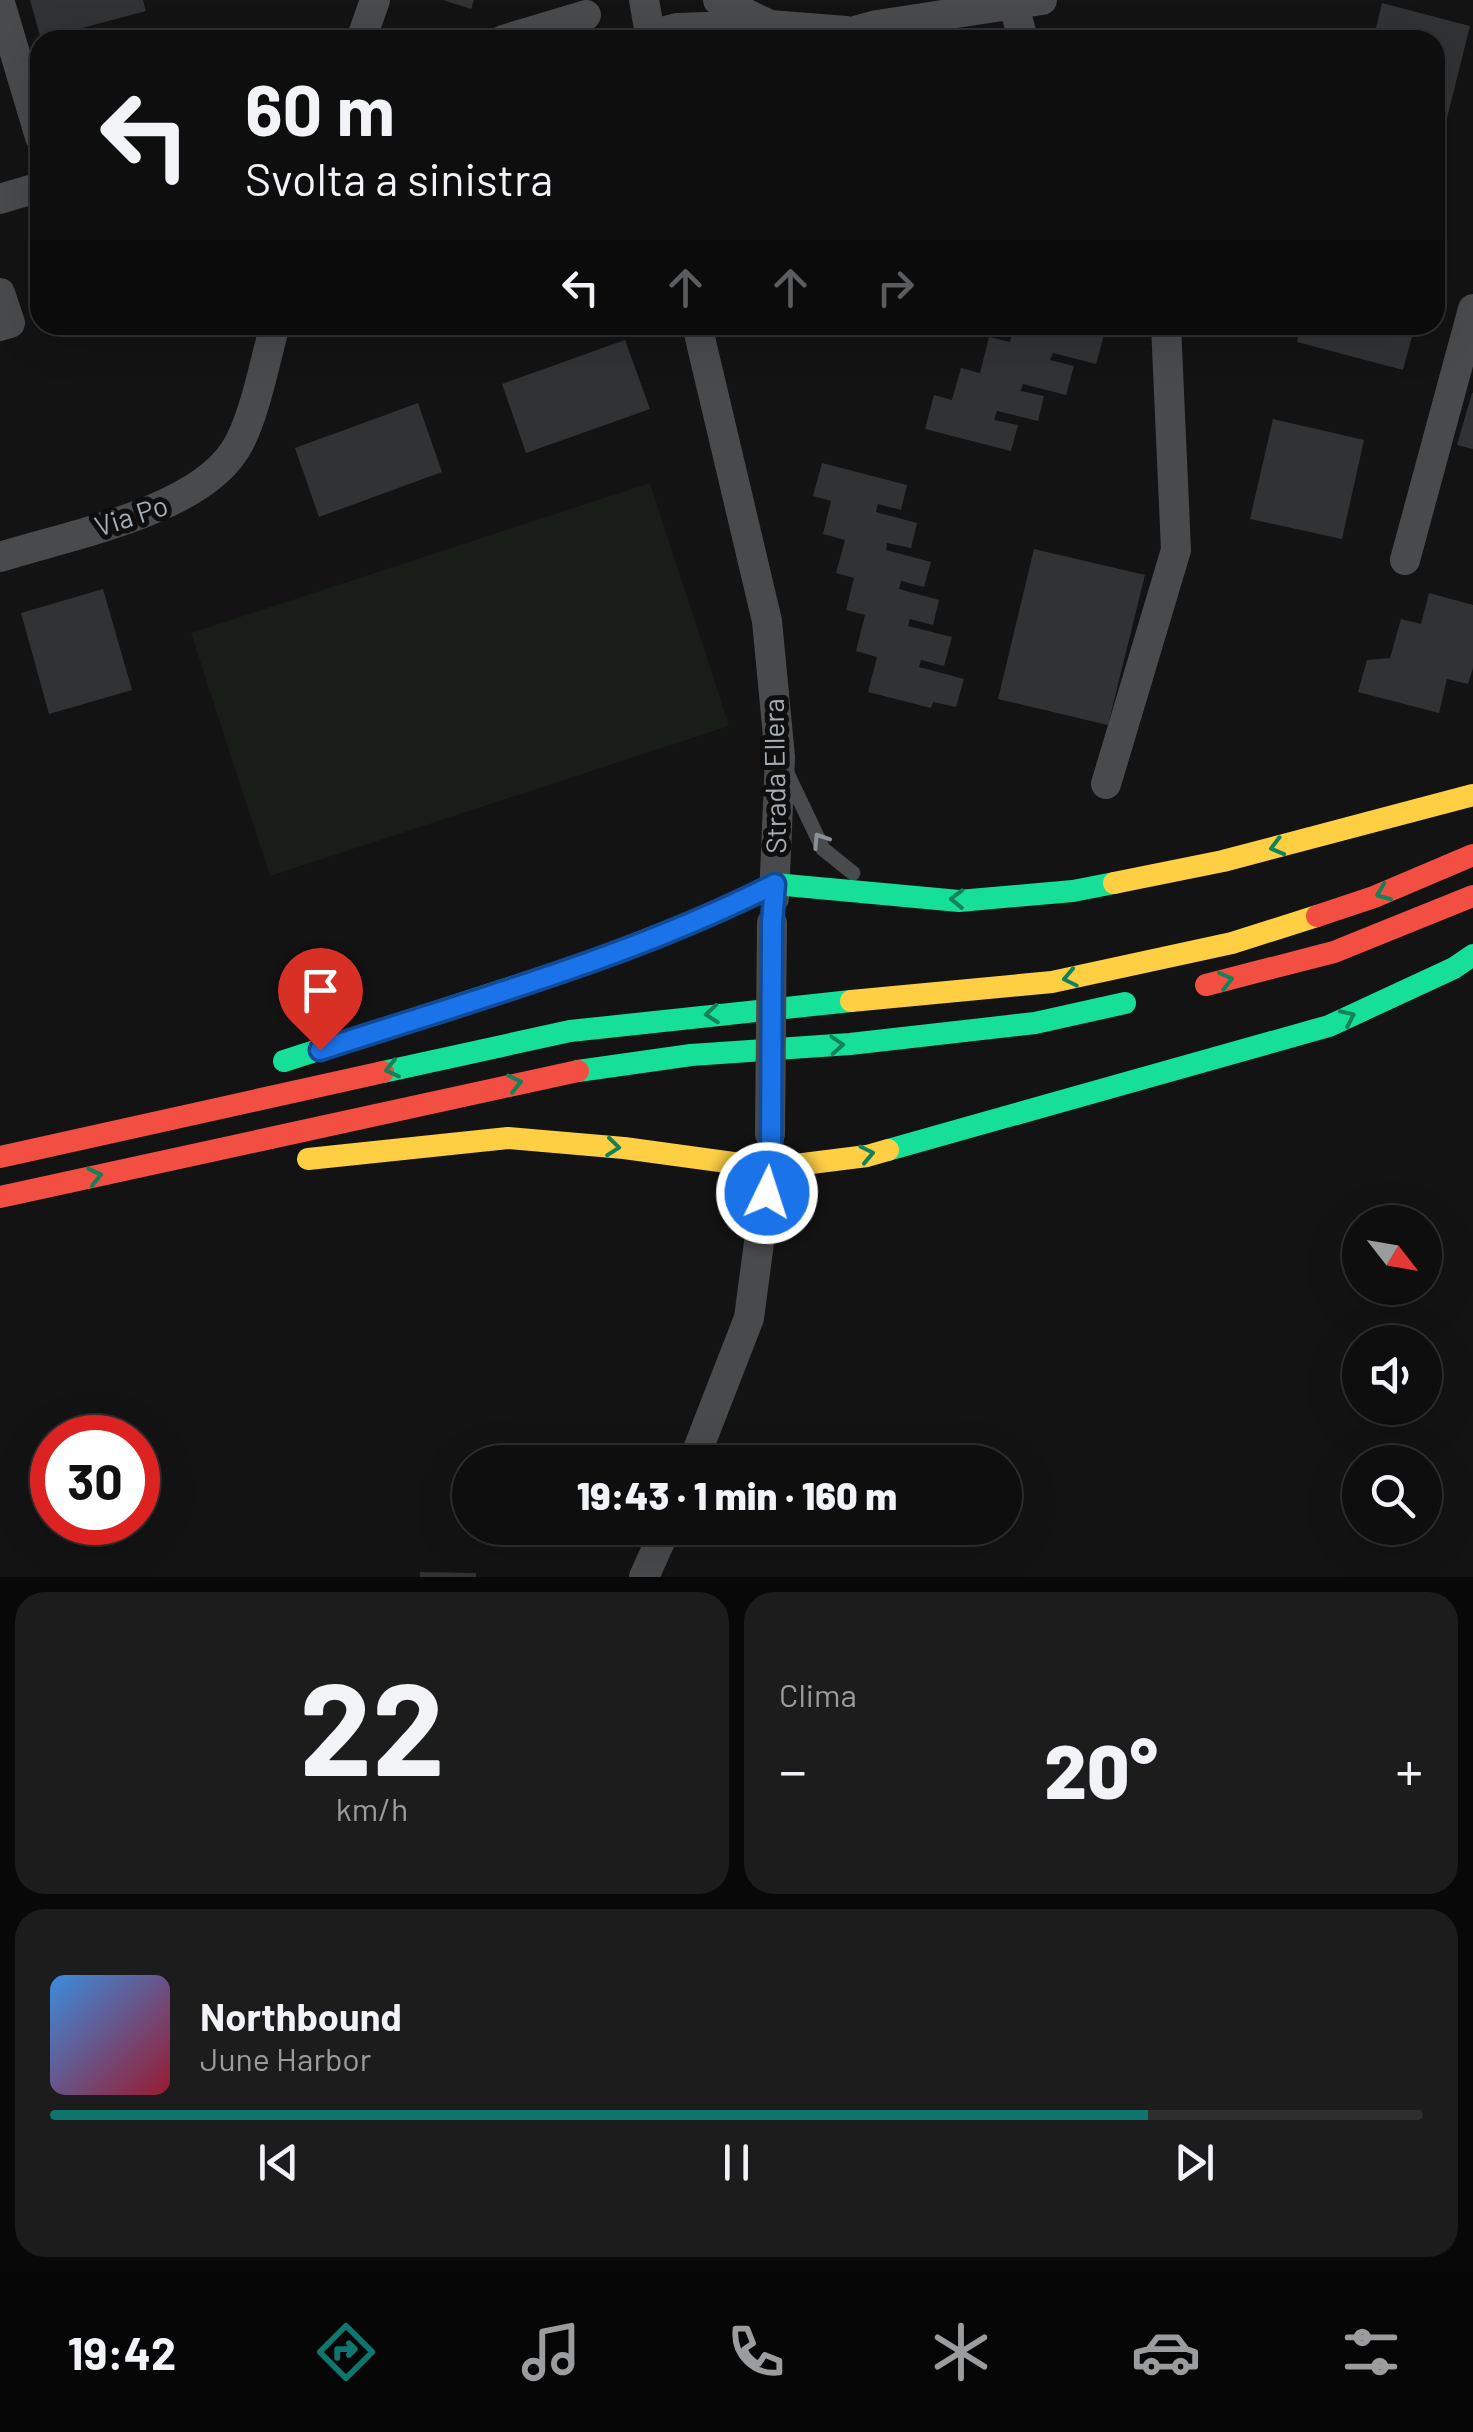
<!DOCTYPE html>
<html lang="it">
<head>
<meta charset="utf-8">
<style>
	:root { --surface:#0e0e0f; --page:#1c1c1d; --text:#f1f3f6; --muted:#9b9c9e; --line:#2e2e2f; --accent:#0f766e }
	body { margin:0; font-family:Barlow,sans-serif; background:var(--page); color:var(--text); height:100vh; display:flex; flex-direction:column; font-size:38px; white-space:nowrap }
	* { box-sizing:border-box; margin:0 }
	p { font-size:32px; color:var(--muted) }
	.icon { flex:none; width:55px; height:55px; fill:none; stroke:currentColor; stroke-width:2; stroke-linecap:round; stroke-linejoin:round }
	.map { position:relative; height:1577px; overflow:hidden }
	.panel { display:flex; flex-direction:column; gap:15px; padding:15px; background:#080808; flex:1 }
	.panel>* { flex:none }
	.banner { position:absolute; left:30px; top:30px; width:1415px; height:305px; border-radius:30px; box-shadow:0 10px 40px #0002,0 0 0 2px var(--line); background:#0e0e0f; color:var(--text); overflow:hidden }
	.needle { width:65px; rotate:121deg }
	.fabs { position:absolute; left:1342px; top:1205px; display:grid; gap:20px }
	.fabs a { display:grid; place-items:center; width:100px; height:100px; border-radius:50%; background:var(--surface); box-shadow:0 10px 40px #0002,0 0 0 2px var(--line); font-size:50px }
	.speed { position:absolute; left:30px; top:1415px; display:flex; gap:20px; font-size:50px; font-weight:700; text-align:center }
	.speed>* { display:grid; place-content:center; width:130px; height:130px; border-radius:50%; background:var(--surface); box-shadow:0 10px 40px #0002,0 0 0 2px var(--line); line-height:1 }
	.speed .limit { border:15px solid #d22; background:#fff; color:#111 }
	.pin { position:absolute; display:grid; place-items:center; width:85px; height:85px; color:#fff; margin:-102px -42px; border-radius:50% 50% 50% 0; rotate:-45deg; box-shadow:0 0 10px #0007 }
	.pin .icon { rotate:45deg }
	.me { position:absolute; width:110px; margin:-55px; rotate:4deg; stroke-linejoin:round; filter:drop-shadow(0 0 8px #0008) }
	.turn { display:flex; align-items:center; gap:35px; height:210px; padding:0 50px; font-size:45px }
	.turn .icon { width:130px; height:130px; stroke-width:2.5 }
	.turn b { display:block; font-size:70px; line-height:85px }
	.lanes { display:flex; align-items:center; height:95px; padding:0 50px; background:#0003; justify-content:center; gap:50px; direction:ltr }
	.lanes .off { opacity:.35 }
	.big { font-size:75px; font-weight:800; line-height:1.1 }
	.panel .card { flex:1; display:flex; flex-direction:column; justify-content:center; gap:15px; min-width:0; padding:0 35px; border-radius:30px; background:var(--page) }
	.panel .dial { align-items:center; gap:0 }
	.dial b { font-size:130px; line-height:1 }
	.song { display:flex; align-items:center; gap:30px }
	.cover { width:120px; height:120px; border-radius:15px; background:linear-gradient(135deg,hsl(210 70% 55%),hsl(350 70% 35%)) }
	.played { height:10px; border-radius:5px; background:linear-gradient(90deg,var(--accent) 80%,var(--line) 80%) }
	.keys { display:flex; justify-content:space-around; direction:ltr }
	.heat { display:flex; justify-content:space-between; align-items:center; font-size:55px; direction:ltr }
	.panel .tiles { flex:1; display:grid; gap:15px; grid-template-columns:1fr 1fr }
	.card:last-child { grid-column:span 2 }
	.trip { position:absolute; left:452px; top:1445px; width:570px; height:100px; border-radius:50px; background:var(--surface); box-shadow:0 10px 40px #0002,0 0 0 2px var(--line); font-weight:800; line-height:100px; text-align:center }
	.menu { display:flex; height:160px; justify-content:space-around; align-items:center; background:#060606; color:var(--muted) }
	.menu .icon { width:70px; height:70px }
	.menu .active { color:var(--accent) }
	.menu b { font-size:45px; color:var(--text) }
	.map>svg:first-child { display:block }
	.green { fill:#191d18 }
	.building { fill:#313234 }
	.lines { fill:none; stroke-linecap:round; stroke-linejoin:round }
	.lane { stroke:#484a4c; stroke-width:15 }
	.street { stroke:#484a4c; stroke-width:30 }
	.fast { stroke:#16e098; stroke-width:22 }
	.slow { stroke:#ffcf43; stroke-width:22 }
	.jam { stroke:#f24e42; stroke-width:22 }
	.street-bridge { stroke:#484a4c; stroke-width:30 }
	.oneway { stroke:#899095 }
	.oneway2 { stroke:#12825a }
	.route-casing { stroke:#114b97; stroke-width:25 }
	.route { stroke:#1a73e8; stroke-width:18 }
	.labels { text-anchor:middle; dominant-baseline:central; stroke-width:10; stroke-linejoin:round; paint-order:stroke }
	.street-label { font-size:28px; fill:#a5aeb4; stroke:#0e0e0f }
</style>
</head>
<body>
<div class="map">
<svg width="1473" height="1577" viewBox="0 0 1473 1577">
	<rect width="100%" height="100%" fill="#131314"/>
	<!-- green -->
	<path class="green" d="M650,483L729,726L270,876L191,633Z"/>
	<!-- building -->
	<path class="building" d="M30,0H143L146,11L41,39Z
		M443,0H474L471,9Z
		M1382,3L1470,26L1445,126L1435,123V40H1373Z
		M1435,207L1446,209L1436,244H1435Z
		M1015,325H1082L1081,329L1104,335L1096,364L1053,353L1050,360L1074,366L1066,395L1023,384L1021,391L1044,396L1038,421L997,411L994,420L1018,425L1011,451L925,429L934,395L952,400L961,368L980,373L989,337L1010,342Z
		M1301,325H1415L1403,370L1297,342Z
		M625,340L650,409L526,453L502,384Z
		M1472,393H1473V449L1457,445Z
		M418,403L442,472L319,517L295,448Z
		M1273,419L1364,440L1342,539L1250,519Z
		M822,463L907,485L901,510L878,504L876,512L917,523L911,548L887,543L886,550L931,562L924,587L901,581L899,589L939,600L933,625L910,619L908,626L952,637L944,666L921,660L919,667L964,679L956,707L933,702L931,708L868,692L877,657L856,651L865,615L846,610L854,578L836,573L845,540L823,534L831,501L813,496Z
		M1034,549L1145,575L1108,725L998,699Z
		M103,589L132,690L49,714L21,613Z
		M1429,593L1473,605V668L1468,684L1447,679L1439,713L1358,692L1367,660L1390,658L1401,619L1421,624Z
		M420,1572L476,1573V1577H420Z"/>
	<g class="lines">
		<!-- lane -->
		<path class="lane" d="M785,769L823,849L853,873"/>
		<!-- street -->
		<path class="street" d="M644,0L651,40
			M718,0L770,25L846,31
			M0,3L40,137
			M1014,5L1023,40
			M650,35L677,28L762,25
			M361,40L375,0
			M503,40L586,15
			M822,40L877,25L1042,0
			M0,199L40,187
			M0,293L10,323L0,326
			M697,325L767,621L780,757L774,898
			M0,557C69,535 196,512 235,450C254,421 265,360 275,325
			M1405,560L1473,309
			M1106,784L1176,550L1166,325
			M693,1462L749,1318L771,1152
			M644,1577L666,1528"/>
		<!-- fast -->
		<path class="fast" d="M284,1061L593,961L731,906L775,884L959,901L1073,891L1114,883
			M578,1071L691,1055L850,1044L1035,1023L1125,1003
			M383,1072L570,1031L851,1001
			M888,1150L1329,1026L1454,968L1473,955"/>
		<!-- slow -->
		<path class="slow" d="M1114,883L1223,861L1473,795
			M851,1001L1052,982L1232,943L1317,916
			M308,1159L508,1138L624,1148L771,1168L867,1156L888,1150"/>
		<!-- jam -->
		<path class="jam" d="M1317,916L1374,897L1473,855
			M1206,985L1334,952L1473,896
			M0,1157L383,1072
			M0,1197L578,1071"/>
		<!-- street-bridge -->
		<path class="street-bridge" d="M770,1134L772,923"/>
	</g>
	<!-- one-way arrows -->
	<defs><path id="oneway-chevron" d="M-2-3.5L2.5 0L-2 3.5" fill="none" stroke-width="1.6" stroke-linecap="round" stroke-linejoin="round" transform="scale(2.5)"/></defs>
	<use class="oneway" href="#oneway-chevron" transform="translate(820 840) rotate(-123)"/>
	<g class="oneway2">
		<use href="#oneway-chevron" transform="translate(1277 847) rotate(165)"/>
		<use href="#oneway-chevron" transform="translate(1383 893) rotate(158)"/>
		<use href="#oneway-chevron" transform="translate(957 899) rotate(-179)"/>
		<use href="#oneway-chevron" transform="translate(1070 978) rotate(168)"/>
		<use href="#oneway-chevron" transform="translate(1226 980) rotate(-14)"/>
		<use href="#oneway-chevron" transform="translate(712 1014) rotate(175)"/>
		<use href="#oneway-chevron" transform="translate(1348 1017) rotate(-25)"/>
		<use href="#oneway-chevron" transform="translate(837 1045) rotate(-4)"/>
		<use href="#oneway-chevron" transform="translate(392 1069) rotate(167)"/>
		<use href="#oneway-chevron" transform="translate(515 1083) rotate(-13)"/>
		<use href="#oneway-chevron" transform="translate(613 1147) rotate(6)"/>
		<use href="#oneway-chevron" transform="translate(867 1154) rotate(-12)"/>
		<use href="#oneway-chevron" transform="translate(95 1176) rotate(-13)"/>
	</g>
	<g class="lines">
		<defs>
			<path id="route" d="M320,1050C473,1000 631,957 775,884L772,923L771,1168L767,1193"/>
		</defs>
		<!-- route casing -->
		<use href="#route" class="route-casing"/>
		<!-- route -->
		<use href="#route" class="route"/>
	</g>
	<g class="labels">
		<!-- street labels -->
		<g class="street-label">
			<text transform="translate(131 515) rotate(-18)">Via Po</text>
			<text transform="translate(774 776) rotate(-91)">Strada Ellera</text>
		</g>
	</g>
</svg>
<div class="fabs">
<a><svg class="needle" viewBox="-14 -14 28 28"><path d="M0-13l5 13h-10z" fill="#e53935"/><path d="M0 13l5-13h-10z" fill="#9b9c9e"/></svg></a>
<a><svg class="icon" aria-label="sound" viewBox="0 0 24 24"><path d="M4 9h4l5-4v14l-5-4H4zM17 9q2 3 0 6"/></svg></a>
<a><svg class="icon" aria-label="search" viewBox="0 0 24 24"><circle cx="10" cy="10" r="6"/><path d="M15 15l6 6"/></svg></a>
</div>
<div class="speed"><div class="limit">30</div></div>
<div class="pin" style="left:320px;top:1050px;background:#d93025"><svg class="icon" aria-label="arrive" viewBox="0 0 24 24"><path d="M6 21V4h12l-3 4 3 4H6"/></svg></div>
<svg class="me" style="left:767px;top:1193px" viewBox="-20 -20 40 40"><circle r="17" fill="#1a73e8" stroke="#fff" stroke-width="3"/><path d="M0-11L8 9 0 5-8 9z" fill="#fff"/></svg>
<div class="trip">19:43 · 1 min · 160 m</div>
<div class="banner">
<div class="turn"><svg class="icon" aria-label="left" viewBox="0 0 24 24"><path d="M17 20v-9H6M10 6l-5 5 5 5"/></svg><div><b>60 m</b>Svolta a sinistra</div></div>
<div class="lanes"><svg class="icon" aria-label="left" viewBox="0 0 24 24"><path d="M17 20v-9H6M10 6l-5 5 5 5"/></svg><svg class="icon off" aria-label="ahead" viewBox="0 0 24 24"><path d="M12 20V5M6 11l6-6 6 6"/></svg><svg class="icon off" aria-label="ahead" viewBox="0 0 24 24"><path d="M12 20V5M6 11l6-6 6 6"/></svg><svg class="icon off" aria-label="right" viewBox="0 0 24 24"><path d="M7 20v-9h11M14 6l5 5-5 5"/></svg></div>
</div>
</div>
<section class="panel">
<div class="tiles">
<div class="card dial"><b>22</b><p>km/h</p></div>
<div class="card"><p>Clima</p>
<div class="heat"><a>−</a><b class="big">20°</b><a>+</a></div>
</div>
<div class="card">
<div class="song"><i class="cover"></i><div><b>Northbound</b><p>June Harbor</p></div></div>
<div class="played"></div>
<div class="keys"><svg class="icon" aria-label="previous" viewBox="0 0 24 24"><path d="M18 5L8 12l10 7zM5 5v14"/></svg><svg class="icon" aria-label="pause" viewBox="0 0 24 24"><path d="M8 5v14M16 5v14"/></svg><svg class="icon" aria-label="next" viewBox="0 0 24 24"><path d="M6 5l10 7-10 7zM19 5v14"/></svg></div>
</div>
</div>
</section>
<nav class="menu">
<b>19:42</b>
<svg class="icon active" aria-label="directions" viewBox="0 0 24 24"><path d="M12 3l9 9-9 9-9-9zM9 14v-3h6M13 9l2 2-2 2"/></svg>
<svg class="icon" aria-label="music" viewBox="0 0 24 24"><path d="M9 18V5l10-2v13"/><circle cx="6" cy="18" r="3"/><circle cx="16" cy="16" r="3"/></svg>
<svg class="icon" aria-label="phone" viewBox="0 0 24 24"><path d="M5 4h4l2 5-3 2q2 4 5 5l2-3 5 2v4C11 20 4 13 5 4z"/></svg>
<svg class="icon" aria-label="climate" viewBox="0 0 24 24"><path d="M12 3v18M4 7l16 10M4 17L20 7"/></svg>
<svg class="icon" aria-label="car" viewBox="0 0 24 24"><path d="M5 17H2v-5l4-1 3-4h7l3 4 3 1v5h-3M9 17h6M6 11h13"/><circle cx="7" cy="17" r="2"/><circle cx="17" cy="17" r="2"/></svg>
<svg class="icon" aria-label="filters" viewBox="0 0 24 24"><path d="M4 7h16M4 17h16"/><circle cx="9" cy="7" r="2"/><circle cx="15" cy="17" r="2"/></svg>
</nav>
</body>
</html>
